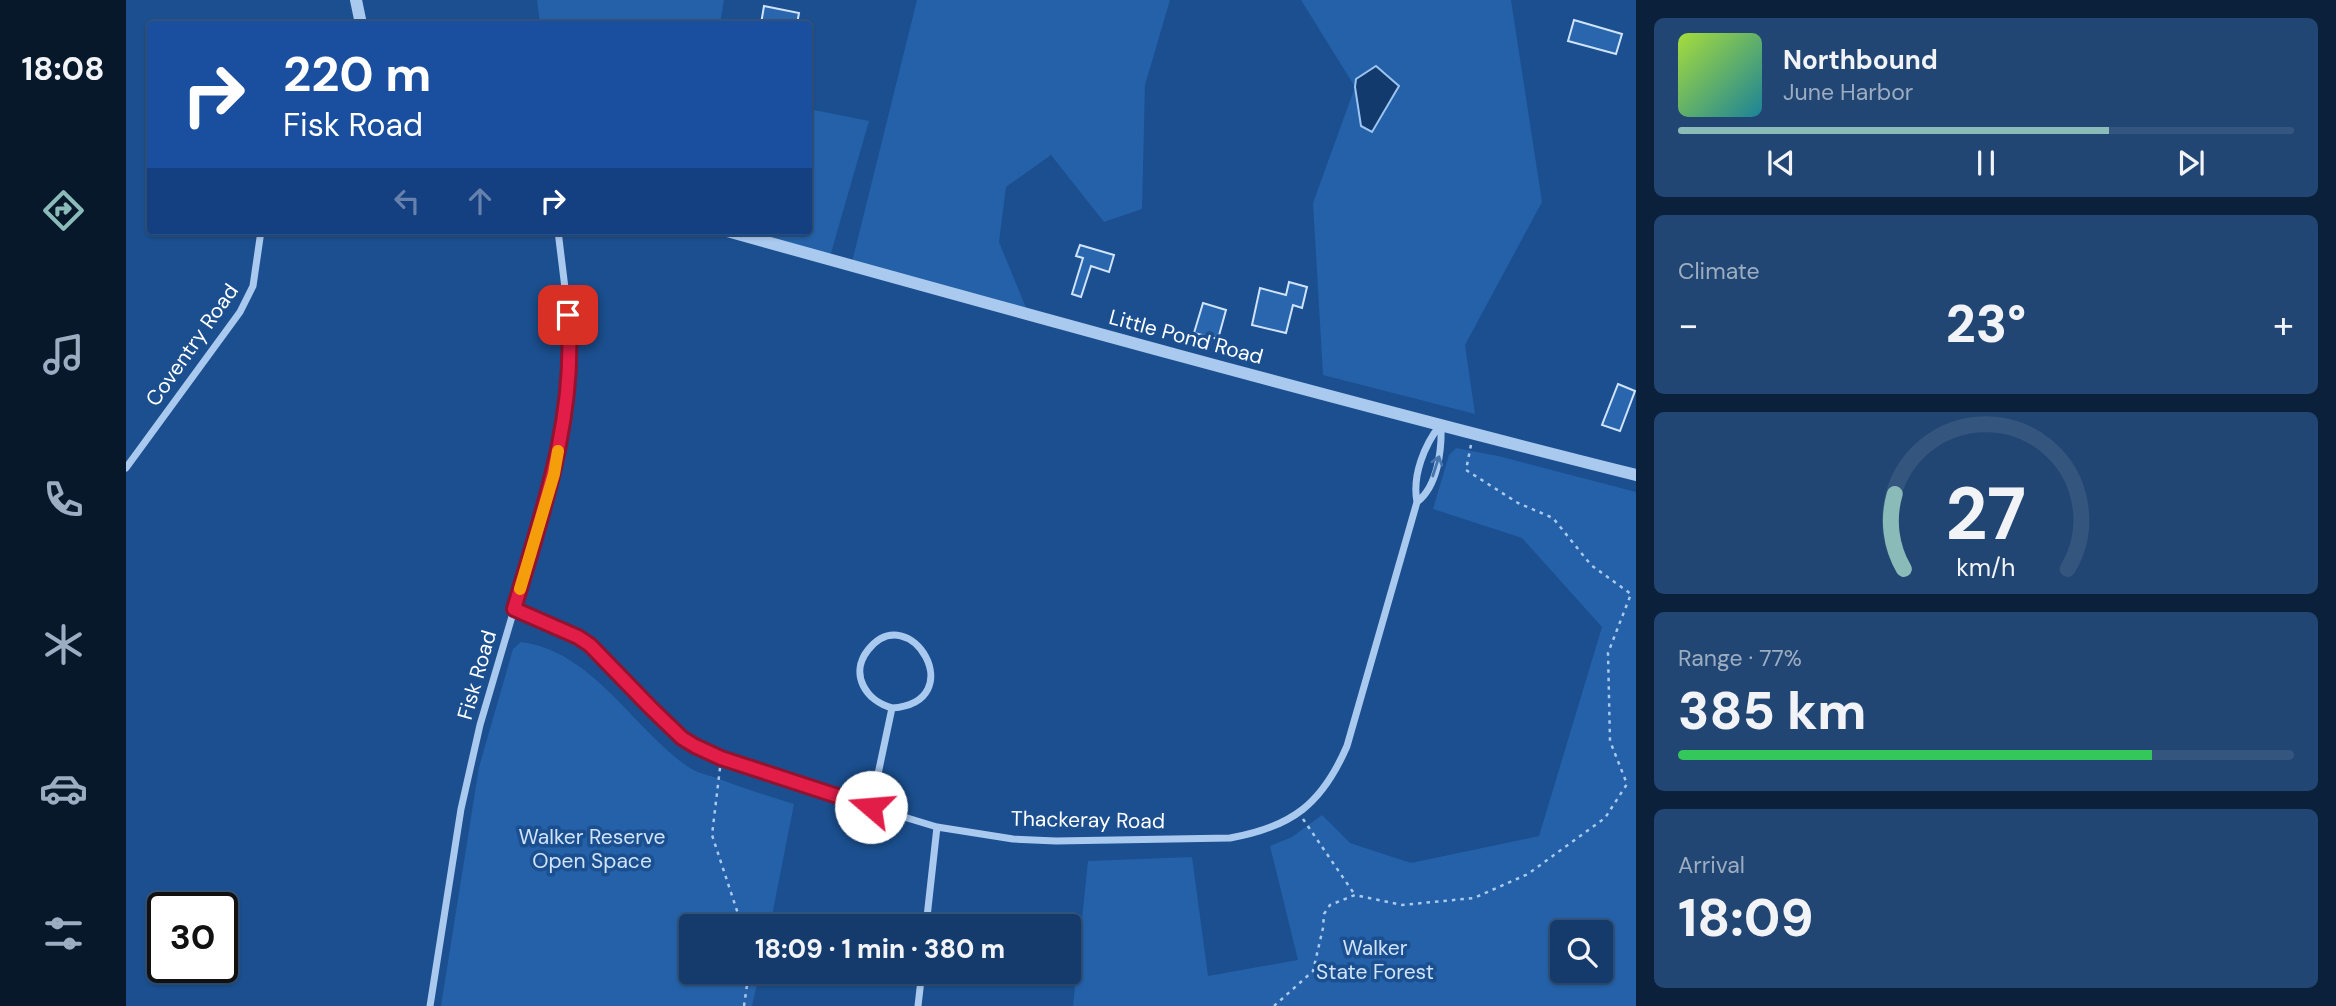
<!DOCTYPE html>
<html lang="en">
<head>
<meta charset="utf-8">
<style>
	:root { --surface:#143b6b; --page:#214673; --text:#f1f3f6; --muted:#9dadc1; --line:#33557e; --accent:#8bbbb9 }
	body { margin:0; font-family:"DM Sans",sans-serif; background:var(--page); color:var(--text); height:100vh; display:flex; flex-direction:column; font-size:26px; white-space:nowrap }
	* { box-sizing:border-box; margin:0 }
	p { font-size:23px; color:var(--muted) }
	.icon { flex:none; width:38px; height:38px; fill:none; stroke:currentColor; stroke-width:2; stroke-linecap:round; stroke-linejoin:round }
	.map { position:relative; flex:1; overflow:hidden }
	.sheet { display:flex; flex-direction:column; gap:18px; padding:18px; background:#0b203b; width:700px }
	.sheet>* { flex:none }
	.top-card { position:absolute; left:21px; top:21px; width:665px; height:214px; border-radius:7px; box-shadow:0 2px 5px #0004,0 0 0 2px var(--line); background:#1a4fa0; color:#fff; overflow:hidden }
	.controls { position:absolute; left:1424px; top:920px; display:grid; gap:14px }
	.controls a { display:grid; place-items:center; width:63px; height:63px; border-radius:7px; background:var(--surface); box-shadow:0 2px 5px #0004,0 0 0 2px var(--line); font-size:35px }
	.speed { position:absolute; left:21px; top:892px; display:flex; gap:14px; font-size:35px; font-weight:700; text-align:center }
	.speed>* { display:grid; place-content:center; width:91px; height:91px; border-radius:50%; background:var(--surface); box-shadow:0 2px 5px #0004,0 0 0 2px var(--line); line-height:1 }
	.speed .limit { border:4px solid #111; border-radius:10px; background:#fff; color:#111 }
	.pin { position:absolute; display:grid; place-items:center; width:60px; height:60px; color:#fff; margin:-30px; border-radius:14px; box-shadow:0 4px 10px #0006 }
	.me { position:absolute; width:77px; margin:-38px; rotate:288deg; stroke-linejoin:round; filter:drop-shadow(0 0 5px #0008) }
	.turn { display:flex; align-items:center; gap:24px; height:147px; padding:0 21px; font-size:32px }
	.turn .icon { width:91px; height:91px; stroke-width:2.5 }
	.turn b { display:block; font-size:49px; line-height:60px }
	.lanes { display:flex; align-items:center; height:66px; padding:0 21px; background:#0003; justify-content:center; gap:35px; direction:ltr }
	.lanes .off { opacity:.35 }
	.big { font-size:52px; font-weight:800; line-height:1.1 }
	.sheet .card { flex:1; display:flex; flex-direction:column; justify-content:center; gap:10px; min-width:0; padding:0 24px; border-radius:10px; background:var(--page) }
	.sheet .dial { align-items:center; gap:0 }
	.dial svg { height:182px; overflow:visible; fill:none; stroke:var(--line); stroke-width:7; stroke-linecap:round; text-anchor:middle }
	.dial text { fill:var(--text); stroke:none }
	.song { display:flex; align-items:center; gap:21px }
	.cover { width:84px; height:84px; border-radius:10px; background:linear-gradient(135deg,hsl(80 70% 55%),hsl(190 70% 35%)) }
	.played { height:7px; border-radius:4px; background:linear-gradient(90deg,var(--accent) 70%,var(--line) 70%) }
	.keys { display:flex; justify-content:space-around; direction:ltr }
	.heat { display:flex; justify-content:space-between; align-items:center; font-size:38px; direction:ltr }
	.charge { height:10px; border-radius:5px; background:linear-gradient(90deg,#34c759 77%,var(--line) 0) }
	.trip { position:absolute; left:553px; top:914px; width:402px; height:70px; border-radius:7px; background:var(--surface); box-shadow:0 2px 5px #0004,0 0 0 2px var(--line); font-weight:800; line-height:70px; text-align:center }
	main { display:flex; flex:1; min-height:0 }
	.menu { display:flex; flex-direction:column; width:126px; justify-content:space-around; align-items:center; background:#08182b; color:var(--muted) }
	.menu .icon { width:49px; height:49px }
	.menu .on { color:var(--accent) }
	.menu b { font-size:32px; color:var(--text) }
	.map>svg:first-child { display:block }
	.green { fill:#2461a8; fill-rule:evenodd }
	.water { fill:#123a6d; stroke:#9cc4f0; stroke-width:2 }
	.building { fill:#2a66ad; stroke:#cfe3fa; stroke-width:2 }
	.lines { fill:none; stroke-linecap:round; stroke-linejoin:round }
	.path { stroke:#a9c9ee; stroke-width:2.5; stroke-dasharray:3.5 5; stroke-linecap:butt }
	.minor { stroke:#a9c9ee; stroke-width:7 }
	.tertiary { stroke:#a9c9ee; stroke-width:12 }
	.oneway { stroke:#4674ac }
	.route-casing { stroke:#92132f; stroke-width:18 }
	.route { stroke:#e11d48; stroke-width:12 }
	.slow { stroke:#f59e0b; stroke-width:12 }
	.labels { text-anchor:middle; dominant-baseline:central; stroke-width:7; stroke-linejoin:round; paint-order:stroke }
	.street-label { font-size:21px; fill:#fff; stroke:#1b4f8f }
	.park-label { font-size:21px; fill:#cfe3fa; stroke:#1b4f8f }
</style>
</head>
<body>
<main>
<nav class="menu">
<b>18:08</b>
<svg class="icon on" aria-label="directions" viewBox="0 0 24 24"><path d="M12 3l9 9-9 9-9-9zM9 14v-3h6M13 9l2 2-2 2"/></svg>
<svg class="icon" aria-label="music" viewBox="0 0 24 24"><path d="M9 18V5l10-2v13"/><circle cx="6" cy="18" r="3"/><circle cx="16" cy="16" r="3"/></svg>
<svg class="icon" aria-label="phone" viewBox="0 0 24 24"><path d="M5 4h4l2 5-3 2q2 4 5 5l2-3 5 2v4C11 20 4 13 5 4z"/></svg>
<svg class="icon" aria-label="climate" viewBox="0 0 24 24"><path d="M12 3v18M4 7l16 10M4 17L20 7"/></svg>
<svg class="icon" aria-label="car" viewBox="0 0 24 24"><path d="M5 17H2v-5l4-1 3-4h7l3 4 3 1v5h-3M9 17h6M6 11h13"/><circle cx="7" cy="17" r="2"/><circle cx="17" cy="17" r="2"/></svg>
<svg class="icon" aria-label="filters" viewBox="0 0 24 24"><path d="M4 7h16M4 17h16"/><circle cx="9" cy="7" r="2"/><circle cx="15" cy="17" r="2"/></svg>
</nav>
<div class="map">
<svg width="1510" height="1006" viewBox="0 0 1510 1006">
	<rect width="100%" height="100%" fill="#1b4f8f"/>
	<!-- green -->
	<path class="green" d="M411,0H598L594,24H414Z
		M791,0H1044L1019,85L1016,209L978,222L925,155L880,187L873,242L903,315L725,266Z
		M1175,0H1385L1416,202L1339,345L1349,414L1197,375L1187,203L1229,87Z
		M683,109L743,121L703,260L599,231H682Z
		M1330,448L1372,456L1510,492V1006H947L962,861L1066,857L1082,976L1172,960L1144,846L1166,837L1196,815L1224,843L1285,863L1413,836L1476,627L1396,538L1307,509L1323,455ZM1437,933H1475V971H1437Z
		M395,642C466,651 506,727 561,766C569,772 581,775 591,778C616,788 642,796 668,804L644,926H565V971H634L626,1006H315L353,767L387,649Z"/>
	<!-- water -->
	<path class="water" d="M1250,66L1273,86L1246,132L1235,126L1229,87L1230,79Z"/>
	<!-- building -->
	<path class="building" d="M638,6L673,13L671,24H635Z
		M1448,20L1496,34L1490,54L1442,41Z
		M954,245L988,255L983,272L965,266L955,297L946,294L957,258L950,256Z
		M1163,282L1181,287L1176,308L1167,305L1160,333L1126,325L1134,288L1160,295Z
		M1077,303L1100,310L1092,339L1068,333Z
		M1492,384L1509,391L1494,431L1476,425Z"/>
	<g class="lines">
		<!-- path -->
		<path class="path" d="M594,768L586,835L616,926
			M1177,819L1229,895
			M618,1006L623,971
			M1148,1006L1187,971L1197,928L1198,914L1204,905L1229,895L1276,905L1348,898L1402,874L1479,818L1501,784L1484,741L1482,653L1505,594L1465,565L1427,518L1392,503L1340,470L1345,445"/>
		<!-- minor -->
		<path class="minor" d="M0,468L114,312L127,286L135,231
			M1291,502C1312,486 1316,449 1315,424
			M388,609L452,637L464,645L525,708L557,738L569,745L595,758L745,807L811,827L887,839L930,841L1104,838C1166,827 1196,804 1221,746L1291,502C1286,476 1298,445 1315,424
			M745,807L766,708C846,702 784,597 742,650C723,674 740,701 766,708
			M800,926L811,827
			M304,1006L335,809L354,725L428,474L439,416L444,358V329L432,231
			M792,1006L796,971"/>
		<!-- tertiary -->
		<path class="tertiary" d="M230,0L235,24
			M601,231C903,315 1206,399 1510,475"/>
	</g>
	<!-- one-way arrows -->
	<defs><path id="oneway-shaft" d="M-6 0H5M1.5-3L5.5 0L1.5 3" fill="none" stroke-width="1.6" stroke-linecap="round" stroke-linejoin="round" transform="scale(1.75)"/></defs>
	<use class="oneway" href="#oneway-shaft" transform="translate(1310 466) rotate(-72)"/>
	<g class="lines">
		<defs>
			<path id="route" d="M442,315C451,416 416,513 388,609L452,637L464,645L525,708L556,738L569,746L595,758L745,807"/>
		</defs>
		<!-- route casing -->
		<use href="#route" class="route-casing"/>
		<!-- route -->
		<use href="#route" class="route"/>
		<!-- slow -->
		<path class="slow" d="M394,589L428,474L432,451"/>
	</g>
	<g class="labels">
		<!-- street labels -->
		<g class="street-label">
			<text transform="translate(1060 337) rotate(15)">Little Pond Road</text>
			<text transform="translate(66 345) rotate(-55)">Coventry Road</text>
			<text transform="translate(351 675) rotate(-74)">Fisk Road</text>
			<text transform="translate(962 820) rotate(1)">Thackeray Road</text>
		</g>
		<!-- park labels -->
		<g class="park-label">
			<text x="466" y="837">Walker Reserve<tspan x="466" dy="24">Open Space</tspan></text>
			<text x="1249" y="948">Walker<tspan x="1249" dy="24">State Forest</tspan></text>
		</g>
	</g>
</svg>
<div class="controls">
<a><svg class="icon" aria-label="search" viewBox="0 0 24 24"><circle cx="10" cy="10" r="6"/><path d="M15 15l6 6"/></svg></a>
</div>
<div class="speed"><div class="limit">30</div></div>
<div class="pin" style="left:442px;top:315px;background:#d93025"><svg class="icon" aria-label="arrive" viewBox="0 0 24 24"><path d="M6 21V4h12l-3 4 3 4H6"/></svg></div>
<svg class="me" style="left:745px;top:807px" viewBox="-20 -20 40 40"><circle r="19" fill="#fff"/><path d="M0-13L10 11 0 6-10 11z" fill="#e11d48"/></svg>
<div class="trip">18:09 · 1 min · 380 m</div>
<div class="top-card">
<div class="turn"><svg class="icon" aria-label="right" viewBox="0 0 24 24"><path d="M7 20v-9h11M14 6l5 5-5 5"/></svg><div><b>220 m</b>Fisk Road</div></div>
<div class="lanes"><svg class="icon off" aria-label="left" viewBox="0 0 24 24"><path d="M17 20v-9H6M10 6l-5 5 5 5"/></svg><svg class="icon off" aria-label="ahead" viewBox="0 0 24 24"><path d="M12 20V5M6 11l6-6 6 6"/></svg><svg class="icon" aria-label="right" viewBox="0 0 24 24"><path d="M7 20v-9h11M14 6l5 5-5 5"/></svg></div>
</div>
</div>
<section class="sheet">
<div class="card">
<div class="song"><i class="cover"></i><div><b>Northbound</b><p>June Harbor</p></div></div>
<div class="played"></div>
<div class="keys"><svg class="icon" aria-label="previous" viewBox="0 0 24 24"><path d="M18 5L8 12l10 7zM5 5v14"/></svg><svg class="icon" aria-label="pause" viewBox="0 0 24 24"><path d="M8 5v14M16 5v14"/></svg><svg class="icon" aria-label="next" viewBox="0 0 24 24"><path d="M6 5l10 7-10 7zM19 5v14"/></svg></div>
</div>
<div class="card"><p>Climate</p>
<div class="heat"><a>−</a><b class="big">23°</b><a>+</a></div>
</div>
<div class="card dial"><svg viewBox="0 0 100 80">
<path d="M14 69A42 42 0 1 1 86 69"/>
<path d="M14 69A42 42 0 0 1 10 36" stroke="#8bbbb9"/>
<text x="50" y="56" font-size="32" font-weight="700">27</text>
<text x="50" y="72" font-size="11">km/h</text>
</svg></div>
<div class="card"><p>Range · 77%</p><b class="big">385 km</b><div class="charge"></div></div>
<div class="card"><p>Arrival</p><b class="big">18:09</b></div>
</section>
</main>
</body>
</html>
